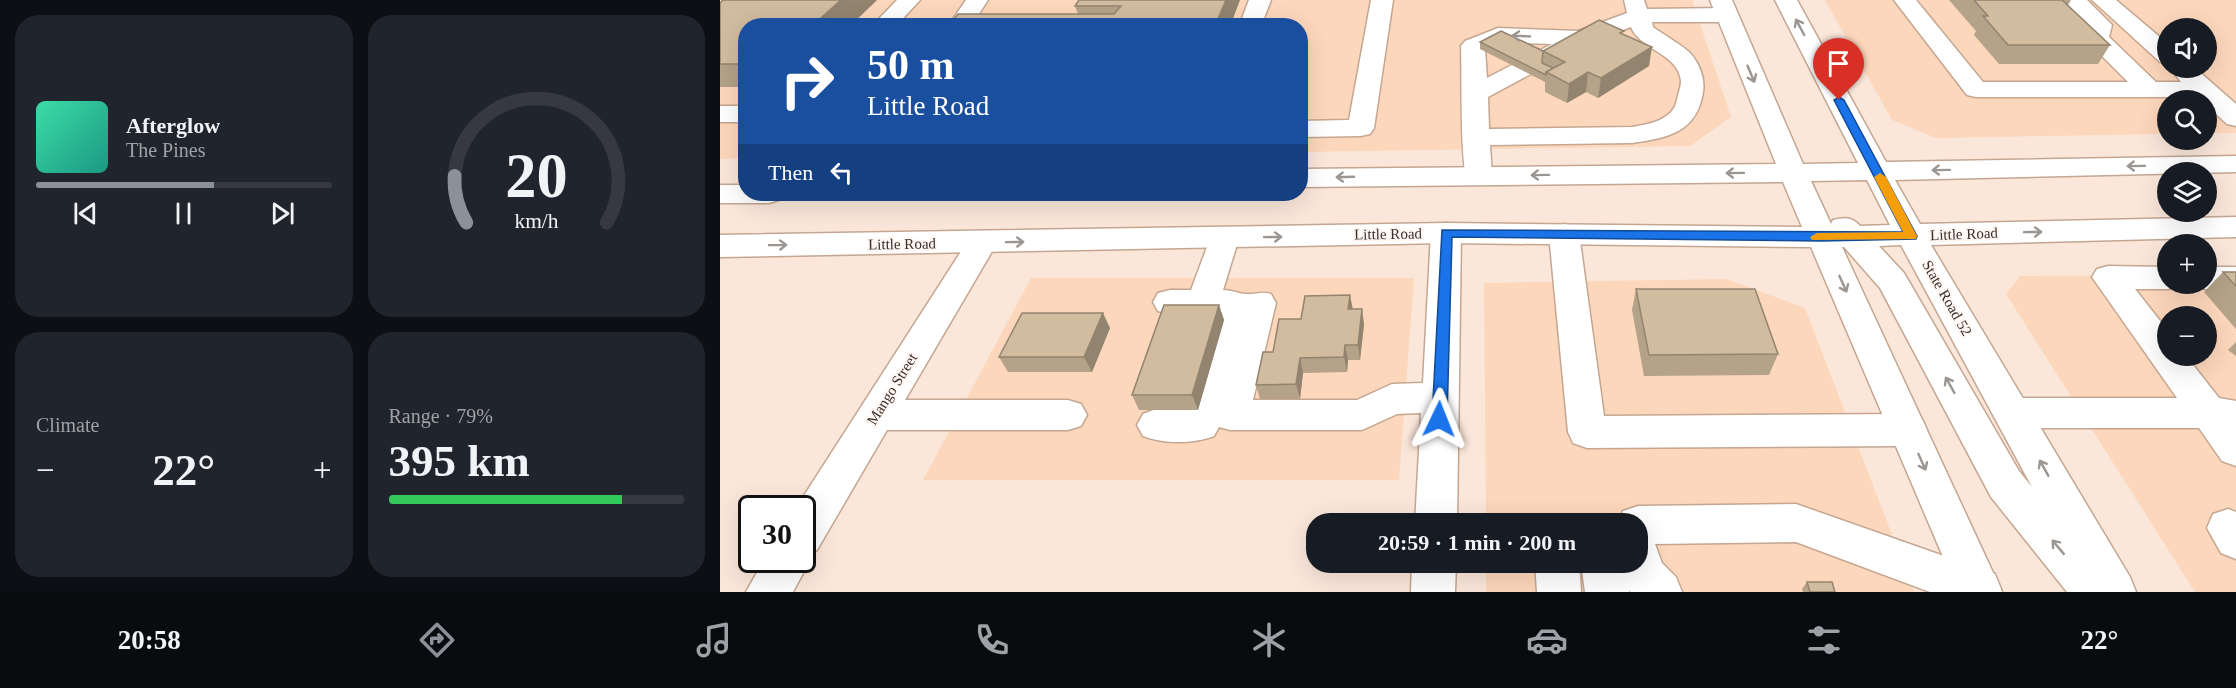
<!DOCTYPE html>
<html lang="en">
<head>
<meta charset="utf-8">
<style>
	:root { --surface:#171b24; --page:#20242c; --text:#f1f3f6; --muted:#9ea1a6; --line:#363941; --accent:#8c9099 }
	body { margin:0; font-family:"Times New Roman",serif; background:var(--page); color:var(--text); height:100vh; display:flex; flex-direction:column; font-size:22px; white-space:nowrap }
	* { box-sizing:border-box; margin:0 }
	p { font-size:20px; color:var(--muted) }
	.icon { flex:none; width:33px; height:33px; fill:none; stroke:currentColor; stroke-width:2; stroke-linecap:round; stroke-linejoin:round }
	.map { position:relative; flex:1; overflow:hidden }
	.sheet { display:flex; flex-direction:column; gap:15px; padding:15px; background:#0d0f14; width:720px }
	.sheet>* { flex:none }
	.banner { position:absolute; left:18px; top:18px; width:570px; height:183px; border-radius:24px; box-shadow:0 6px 24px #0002; background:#1a4fa0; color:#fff; overflow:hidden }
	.buttons { position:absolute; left:1437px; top:18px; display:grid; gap:12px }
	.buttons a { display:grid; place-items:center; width:60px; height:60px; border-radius:50%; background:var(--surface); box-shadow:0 6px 24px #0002; font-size:30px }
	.speed { position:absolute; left:18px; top:495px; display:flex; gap:12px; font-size:30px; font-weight:700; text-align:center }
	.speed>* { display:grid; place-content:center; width:78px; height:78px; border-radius:50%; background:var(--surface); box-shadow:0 6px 24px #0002; line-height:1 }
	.speed .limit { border:3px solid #111; border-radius:9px; background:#fff; color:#111 }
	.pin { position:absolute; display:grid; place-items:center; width:51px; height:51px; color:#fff; margin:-62px -26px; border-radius:50% 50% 50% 0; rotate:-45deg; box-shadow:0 0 6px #0007 }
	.pin .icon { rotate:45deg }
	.me { position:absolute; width:66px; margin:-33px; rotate:2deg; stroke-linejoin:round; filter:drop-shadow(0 0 4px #0008) }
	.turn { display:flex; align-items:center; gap:21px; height:126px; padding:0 30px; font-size:27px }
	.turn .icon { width:78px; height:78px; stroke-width:2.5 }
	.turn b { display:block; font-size:42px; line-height:51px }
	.then { display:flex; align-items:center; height:57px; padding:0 30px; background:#0003; gap:12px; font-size:22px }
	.big { font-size:45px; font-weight:800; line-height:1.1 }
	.sheet .tile { flex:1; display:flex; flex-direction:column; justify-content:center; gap:9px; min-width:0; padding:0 21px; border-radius:24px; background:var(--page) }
	.sheet .dial { align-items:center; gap:0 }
	.dial svg { height:156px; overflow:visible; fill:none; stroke:var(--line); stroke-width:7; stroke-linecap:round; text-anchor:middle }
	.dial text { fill:var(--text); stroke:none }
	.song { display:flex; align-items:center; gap:18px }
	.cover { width:72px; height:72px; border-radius:9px; background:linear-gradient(135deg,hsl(160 70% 55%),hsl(170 70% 35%)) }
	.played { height:6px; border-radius:3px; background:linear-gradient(90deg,var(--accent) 60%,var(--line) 60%) }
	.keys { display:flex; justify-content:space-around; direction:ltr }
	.heat { display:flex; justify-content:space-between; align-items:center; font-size:33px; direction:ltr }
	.charge { height:9px; border-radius:4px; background:linear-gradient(90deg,#34c759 79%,var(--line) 0) }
	.sheet .tiles { flex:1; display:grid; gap:15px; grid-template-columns:repeat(2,1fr) }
	.trip { position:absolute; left:586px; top:513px; width:342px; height:60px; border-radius:24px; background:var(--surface); box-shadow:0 6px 24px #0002; font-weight:800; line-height:60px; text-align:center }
	.tab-bar { display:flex; height:96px; justify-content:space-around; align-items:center; background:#090b0e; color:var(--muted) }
	.tab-bar .icon { width:42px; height:42px }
	.tab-bar .selected { color:var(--accent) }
	.tab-bar b { font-size:27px; color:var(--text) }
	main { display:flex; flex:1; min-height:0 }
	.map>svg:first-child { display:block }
	.built { fill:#fdd7bb; fill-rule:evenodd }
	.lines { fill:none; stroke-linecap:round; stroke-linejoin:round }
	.minor-casing { stroke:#c4a691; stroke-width:3 }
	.major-casing { stroke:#c4a691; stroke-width:3 }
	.minor { fill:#fff; fill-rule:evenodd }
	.major { fill:#fff; fill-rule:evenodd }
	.wall { fill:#b4a289 }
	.shaded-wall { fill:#92846f }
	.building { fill:#d1bc9f; stroke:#92846f; stroke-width:1.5 }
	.oneway { stroke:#9c9692 }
	.route { fill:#1a73e8; stroke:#114b97; stroke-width:1.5 }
	.slow { fill:#f59e0b }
	.labels { text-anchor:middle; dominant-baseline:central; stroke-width:4.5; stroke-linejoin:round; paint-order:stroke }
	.street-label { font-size:15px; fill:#3a2e25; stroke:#fef7f3 }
</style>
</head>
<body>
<main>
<section class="sheet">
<div class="tiles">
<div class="tile">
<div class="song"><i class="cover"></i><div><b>Afterglow</b><p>The Pines</p></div></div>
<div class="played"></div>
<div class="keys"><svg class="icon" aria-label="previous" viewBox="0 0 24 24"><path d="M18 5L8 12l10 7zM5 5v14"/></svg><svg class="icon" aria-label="pause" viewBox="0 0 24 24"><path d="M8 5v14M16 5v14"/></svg><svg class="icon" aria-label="next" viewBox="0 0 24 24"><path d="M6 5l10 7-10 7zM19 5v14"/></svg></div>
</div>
<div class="tile dial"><svg viewBox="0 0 100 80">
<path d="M14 69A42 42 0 1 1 86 69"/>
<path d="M14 69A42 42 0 0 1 8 45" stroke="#8c9099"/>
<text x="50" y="56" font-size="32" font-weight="700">20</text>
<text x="50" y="72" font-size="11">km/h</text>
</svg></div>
<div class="tile"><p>Climate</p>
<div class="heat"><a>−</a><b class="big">22°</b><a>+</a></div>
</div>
<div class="tile"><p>Range · 79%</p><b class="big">395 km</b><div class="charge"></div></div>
</div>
</section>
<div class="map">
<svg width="1516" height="592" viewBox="0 0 1516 592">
	<rect width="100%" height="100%" fill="#fbe7da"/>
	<!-- built -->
	<path class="built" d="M0,0H972L1011,117L970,146L581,152L580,26H26L25,158L0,159Z
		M1105,0H1516V133H1487L1486,100H1448L1447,134L1216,138L1172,120ZM1448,28H1486V68H1448Z
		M1447,275L1448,284H1486L1516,275V592H1475L1286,294L1300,276ZM1448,316H1486V356H1448Z
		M311,278H694L679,480H203Z
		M1006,279L1085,308L1194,592H766V563L918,562V524L766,523L764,283Z"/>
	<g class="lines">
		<defs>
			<path id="minor" d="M177,0H200L176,26H152Z
				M246,0H268L251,26H228Z
				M529,0H551L541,26H519Z
				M651,0H673L654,128L650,134L641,136L580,137V121L629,120Z
				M904,0H924L927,9L1006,8L1014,10L1017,15L1014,20L1006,22H932L933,27C945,36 961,44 971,54C980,65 985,79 983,92C977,132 948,138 912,143L770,145L772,175L768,181L758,184L748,181C740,169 742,69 741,46L745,41L778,28L858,31L907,13ZM911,27C919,49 959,54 961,81C961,87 958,94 957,100C953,120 930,124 912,127L769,129L768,97L848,54L852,49L849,44L868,43ZM781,42L832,44L767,78L765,49Z
				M1174,0H1196L1263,82H1408L1369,43L1366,38L1369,26L1343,0H1367L1392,25L1389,37L1436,82H1461L1454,73L1457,68H1475L1516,104V126L1507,124L1486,105V100H1482L1477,97H1256L1247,95Z
				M1372,0H1396L1448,44V64L1440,62Z
				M0,106H26V122H0Z
				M726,223L737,226L741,233L737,524H695L701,413L677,414L642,430H510L499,427L494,436C473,444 444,444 423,436L417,425L423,414L436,409H467L495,314H450L438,311L433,302L438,293L450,290H471L493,231L504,228L515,231L519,238L503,290C512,290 519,294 527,294C537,295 538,291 551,294L556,303L533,400H637L672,384L703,383L711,233L715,226Z
				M844,224L855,227L859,234L884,416L1188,414L1202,419L1207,430L1202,441L1188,446L867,448L853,443L848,432L829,234L833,227Z
				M262,233L273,236L277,243L185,400H348L361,404L367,415L361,426L348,430H167L97,550L87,554L90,560L73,592H26L44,560H82V508H76L251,236Z
				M1388,266L1448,267V284H1461L1448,289H1415L1448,331V356H1466L1499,398L1516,401V466L1502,461L1479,428H1294L1281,424L1275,413L1281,402L1294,398H1457L1372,277L1377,269Z
				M1486,267H1516V289H1486L1475,286L1473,284H1486Z
				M1076,504L1275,574L1281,589L1280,592H1210L1076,542L935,544L942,563L956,577L962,592H910L909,590V592H865L861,562H918V524H898L903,511L918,506Z
				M1508,509L1516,512V559L1501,553L1487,528L1493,514Z
				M692,562H736L735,592H691Z
				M815,562H859L861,592H817Z"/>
			<path id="major" d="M990,0H1012L1083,164L1138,163L1055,0H1077L1166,162L1516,156V172L1175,180L1200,224L1516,217V237L1211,245L1410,577L1416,592H1347L1271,497L1160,288L1124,247H1122L1282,592H1238L1091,247L726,243L0,257V235L726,223L1082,227L1063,182L580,187V169L1056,164ZM1147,180L1170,225L1140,226C1132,217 1125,217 1113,220L1111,224L1091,181ZM1181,245L1312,487L1299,471L1184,273L1159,246Z
				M0,185H26V194H64L59,200L49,203H0Z"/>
		</defs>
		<!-- minor casing -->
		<use href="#minor" class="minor-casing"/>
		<!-- major casing -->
		<use href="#major" class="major-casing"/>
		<!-- minor -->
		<use href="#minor" class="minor"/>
		<!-- major -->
		<use href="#major" class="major"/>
	</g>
	<!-- wall -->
	<path class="wall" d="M3,0H157L130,26H26V87H0V3Z
		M520,0L510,26H228L358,14L355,6Z
		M1229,0H1351L1348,5L1390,45L1378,64H1279L1254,35L1256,31Z
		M903,34L929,66L878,98L866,92L847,103L825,92V82L760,49V42L823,51Z
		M1503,272H1516V329L1484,292Z
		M916,289L1058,354L1049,375L924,376L912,310Z
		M499,305L504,320L478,410H419L412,395Z
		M581,319L644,324L640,360H628L627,372L583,373L580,399H540L536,385L553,352Z
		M390,328L372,372H288L279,357Z
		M1516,342V356L1508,350Z
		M1087,582L1115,592H1083L1082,589Z"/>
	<!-- shaded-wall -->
	<path class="shaded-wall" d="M121,0H157L130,26H92Z
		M506,0H520L510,26H495Z
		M932,47L929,66L878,98L881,78Z
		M868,72L866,92L847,103L849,84Z
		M630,295L633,310L628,309Z
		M499,305L504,320L478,410L472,395Z
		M642,309L644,324L640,360L638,345Z
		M383,313L390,328L372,372L364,357Z
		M625,345L628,360L627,372L624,357Z
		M580,358L583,373L580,399L576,384Z"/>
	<!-- building -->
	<path class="building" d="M3,0H121L92,26H26V64H0V3Z
		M359,0H506L495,26H228L238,14H394L401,6H355Z
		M1254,0H1342L1390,45H1288L1263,16H1268Z
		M879,20L904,31L900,33L932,47L881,78L868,72L849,84L826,72L845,62L823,51Z
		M781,31L823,51L822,63L833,68L826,72V75L760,42Z
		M1503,272H1516V286Z
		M916,289H1035L1058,354L929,355Z
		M630,295L628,309H642L638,345H625L624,357L580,358L576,384L536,385L543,352H553L559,319H581L585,296Z
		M444,305H499L472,395H412Z
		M302,313H383L364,357H279Z
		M1087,582H1112L1115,592H1090Z"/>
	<!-- one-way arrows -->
	<defs><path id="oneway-shaft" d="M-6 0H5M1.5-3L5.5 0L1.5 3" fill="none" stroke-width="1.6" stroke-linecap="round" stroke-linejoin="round" transform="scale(1.5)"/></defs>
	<g class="oneway">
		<use href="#oneway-shaft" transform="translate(1080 27) rotate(-118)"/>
		<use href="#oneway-shaft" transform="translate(801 36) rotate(-177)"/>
		<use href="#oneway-shaft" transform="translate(1031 74) rotate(67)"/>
		<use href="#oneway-shaft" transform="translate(1416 166) rotate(179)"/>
		<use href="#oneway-shaft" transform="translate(1221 170) rotate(179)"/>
		<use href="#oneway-shaft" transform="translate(1015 173) rotate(179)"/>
		<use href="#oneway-shaft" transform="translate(820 175) rotate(179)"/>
		<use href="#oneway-shaft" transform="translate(625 177) rotate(178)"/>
		<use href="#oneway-shaft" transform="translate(1313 232) rotate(-1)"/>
		<use href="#oneway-shaft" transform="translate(553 237) rotate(-1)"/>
		<use href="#oneway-shaft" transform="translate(295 242) rotate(-1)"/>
		<use href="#oneway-shaft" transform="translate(58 245) rotate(-1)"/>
		<use href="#oneway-shaft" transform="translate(1123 284) rotate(66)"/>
		<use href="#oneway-shaft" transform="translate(1230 385) rotate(-119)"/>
		<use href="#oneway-shaft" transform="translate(1202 462) rotate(66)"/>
		<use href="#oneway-shaft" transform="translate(1324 468) rotate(-119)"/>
		<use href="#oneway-shaft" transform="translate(1338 547) rotate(-130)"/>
	</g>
	<!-- route -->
	<path class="route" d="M1119,97L1124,100L1197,236L1196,239L1102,241L732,237L727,419L725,423L719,425L714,423L712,419L722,230L1183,232L1114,100Z"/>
	<!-- slow -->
	<path class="slow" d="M1160,173L1166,177L1197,236L1196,239L1092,240L1090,237L1097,233L1183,232L1154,177Z"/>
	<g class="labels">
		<!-- street labels -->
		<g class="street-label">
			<text transform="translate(668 234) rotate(-1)">Little Road</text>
			<text transform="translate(1244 234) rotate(-2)">Little Road</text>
			<text transform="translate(182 244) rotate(-1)">Little Road</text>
			<text transform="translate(1227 298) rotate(60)">State Road 52</text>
			<text transform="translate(172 389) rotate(-58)">Mango Street</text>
		</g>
	</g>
</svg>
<div class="buttons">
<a><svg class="icon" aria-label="sound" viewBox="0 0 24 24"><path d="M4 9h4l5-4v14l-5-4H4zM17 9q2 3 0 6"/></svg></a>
<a><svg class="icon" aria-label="search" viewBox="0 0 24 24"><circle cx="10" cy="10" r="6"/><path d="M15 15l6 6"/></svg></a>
<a><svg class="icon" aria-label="layers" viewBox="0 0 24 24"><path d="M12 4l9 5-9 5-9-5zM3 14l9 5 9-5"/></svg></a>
<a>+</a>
<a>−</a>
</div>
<div class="speed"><div class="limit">30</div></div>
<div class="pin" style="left:1119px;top:100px;background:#d93025"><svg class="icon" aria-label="arrive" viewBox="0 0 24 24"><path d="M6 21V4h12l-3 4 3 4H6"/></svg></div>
<svg class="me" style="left:719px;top:419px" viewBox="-20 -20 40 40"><path d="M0-17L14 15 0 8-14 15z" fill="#1a73e8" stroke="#fff" stroke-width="4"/></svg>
<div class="trip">20:59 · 1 min · 200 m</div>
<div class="banner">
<div class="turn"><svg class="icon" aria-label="right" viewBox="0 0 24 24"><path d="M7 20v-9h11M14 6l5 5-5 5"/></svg><div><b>50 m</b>Little Road</div></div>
<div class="then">Then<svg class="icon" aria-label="left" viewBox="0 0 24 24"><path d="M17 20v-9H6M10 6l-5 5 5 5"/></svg></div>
</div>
</div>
</main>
<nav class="tab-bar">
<b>20:58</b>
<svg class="icon selected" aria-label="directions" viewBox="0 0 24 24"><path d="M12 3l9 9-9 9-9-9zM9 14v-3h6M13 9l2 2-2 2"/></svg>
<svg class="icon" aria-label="music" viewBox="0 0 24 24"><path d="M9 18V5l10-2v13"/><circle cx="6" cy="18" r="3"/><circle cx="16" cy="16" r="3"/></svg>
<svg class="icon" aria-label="phone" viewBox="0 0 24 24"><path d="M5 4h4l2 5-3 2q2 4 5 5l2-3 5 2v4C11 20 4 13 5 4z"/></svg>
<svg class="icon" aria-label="climate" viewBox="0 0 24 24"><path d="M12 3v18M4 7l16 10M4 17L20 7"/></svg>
<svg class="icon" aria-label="car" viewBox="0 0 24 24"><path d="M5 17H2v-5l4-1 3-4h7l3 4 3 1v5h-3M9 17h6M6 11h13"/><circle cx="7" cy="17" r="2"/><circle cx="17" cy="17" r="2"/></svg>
<svg class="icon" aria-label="filters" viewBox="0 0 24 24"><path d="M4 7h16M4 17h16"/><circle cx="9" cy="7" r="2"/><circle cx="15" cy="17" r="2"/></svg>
<b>22°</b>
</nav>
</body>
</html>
